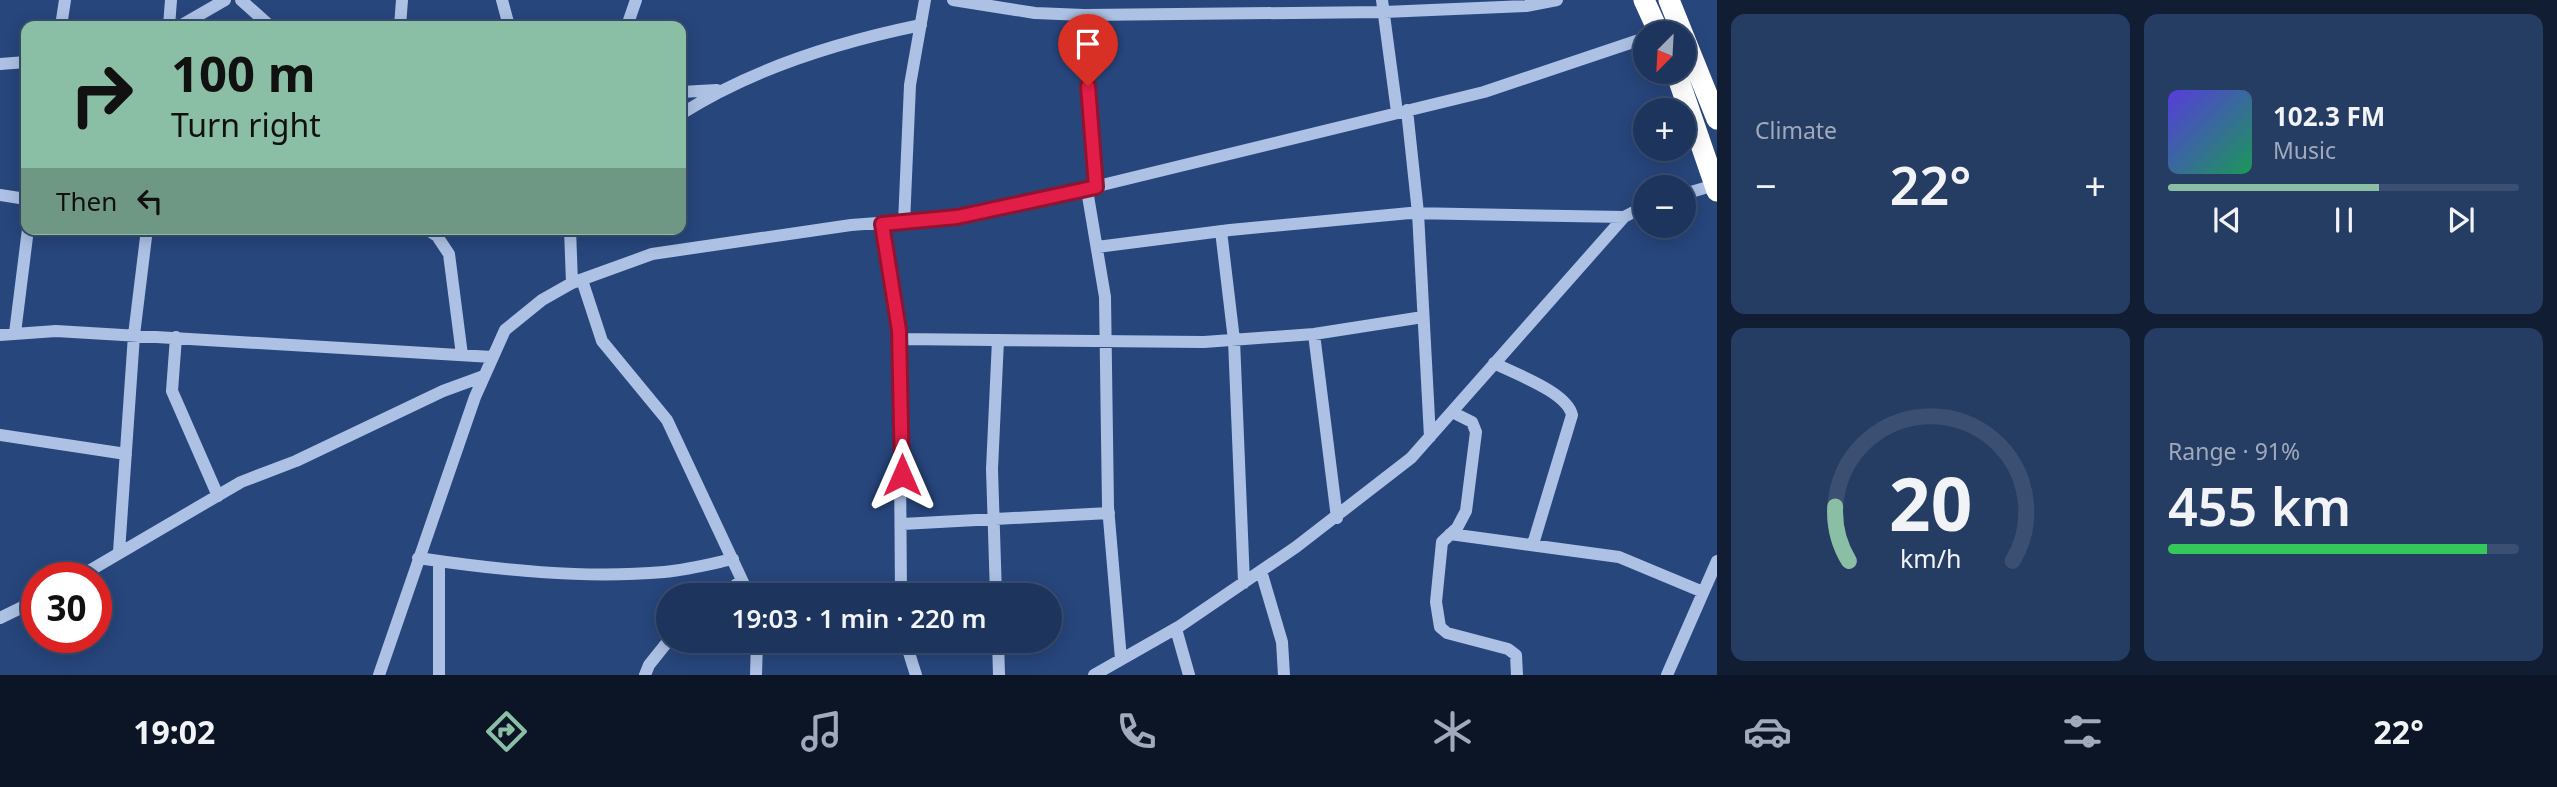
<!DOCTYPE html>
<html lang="en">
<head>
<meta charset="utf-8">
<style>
	:root { --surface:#1d345d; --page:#253c63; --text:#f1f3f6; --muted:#a0aabc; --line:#3b4f72; --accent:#8abfa5 }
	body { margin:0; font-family:"Noto Sans",sans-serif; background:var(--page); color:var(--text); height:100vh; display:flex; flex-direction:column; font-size:26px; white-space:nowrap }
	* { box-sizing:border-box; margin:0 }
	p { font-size:23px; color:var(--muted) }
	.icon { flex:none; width:38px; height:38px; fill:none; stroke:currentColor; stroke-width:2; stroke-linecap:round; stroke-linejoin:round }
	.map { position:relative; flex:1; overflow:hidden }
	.details { display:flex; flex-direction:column; gap:14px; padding:14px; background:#101d33; width:840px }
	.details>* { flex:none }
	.guide { position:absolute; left:21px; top:21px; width:665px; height:214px; border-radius:14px; box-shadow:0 4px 18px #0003,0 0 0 2px var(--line); background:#8abfa5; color:#111; overflow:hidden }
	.needle { width:46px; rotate:204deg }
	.fabs { position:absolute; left:1633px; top:21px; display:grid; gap:14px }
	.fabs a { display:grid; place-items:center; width:63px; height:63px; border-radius:50%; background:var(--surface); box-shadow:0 4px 18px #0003,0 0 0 2px var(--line); font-size:35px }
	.speed { position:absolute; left:21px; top:562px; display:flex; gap:14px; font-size:35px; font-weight:700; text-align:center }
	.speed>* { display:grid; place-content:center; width:91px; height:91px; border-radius:50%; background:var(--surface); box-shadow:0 4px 18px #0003,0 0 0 2px var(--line); line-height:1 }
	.speed .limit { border:10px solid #d22; background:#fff; color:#111 }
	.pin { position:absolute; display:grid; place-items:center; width:60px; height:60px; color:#fff; margin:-72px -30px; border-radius:50% 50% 50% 0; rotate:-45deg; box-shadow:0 0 7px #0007 }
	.pin .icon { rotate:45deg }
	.me { position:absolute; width:77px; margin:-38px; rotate:0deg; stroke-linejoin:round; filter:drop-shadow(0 0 5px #0008) }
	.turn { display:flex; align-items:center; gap:24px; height:147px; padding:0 35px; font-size:32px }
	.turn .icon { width:91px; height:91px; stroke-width:2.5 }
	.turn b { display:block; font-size:49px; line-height:60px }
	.then { display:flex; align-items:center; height:66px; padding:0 35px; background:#0003; gap:14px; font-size:26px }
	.big { font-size:52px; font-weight:600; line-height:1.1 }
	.details .tile { flex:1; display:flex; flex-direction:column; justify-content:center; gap:10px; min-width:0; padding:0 24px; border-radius:14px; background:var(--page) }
	.details .dial { align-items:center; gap:0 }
	.dial svg { height:182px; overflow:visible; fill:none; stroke:var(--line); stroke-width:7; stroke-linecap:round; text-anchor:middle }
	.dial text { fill:var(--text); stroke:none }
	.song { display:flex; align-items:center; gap:21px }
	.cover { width:84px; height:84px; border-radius:10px; background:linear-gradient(135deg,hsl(250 70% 55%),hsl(150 70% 35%)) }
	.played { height:7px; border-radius:4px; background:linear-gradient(90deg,var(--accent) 60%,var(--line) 60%) }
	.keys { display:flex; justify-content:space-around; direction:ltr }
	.heat { display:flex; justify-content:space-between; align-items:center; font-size:38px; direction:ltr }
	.charge { height:10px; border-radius:5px; background:linear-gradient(90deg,#34c759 91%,var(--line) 0) }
	.details .tiles { flex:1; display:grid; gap:14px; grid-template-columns:repeat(2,1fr) }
	.trip { position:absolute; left:656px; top:583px; width:406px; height:70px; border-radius:35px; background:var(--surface); box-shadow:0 4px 18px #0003,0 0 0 2px var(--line); font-weight:600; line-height:70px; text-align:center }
	.menu { display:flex; height:112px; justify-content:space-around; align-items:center; background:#0c1525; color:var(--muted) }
	.menu .icon { width:49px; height:49px }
	.menu .on { color:var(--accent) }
	.menu b { font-size:32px; color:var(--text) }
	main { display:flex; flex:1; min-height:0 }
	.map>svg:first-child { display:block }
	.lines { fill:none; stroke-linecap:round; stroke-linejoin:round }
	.minor { stroke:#acc1e4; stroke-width:12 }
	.highway { stroke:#fff; stroke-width:21 }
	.route-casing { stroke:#92132f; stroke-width:18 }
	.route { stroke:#e11d48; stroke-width:12 }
</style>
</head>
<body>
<main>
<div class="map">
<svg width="1717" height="675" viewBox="0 0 1717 675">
	<rect width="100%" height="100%" fill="#27467c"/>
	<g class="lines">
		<!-- minor -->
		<path class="minor" d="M241,0L270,26
			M502,0L509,26
			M953,0L1035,13L1084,15L1384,12L1526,6L1557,0
			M1382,0L1397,112
			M1084,15L1096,187
			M61,26L65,0
			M169,26L171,0
			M180,26L225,0
			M400,26L402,0
			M627,26L636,0
			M0,64L26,62
			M681,92L717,90
			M1407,110L1418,213L1430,437
			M681,114C753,68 838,42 921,25
			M1087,190L1105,297L1108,507L1121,659
			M1684,194L1715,185
			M0,195L26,199
			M904,223L910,85L925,0
			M882,224L899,330L901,595
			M426,229L437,236L449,254L462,355
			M570,229L572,283
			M1221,231L1234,340L1244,583
			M1097,247L1230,230L1410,213L1624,217
			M582,280L602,341L667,420L749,595
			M15,333L28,229
			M1314,334L1337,518
			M0,335L56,331L492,357
			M176,337L172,391L218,496
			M900,339L1204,342L1314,334L1423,317
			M1494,363C1515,374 1567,392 1572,415L1533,544
			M1452,412L1472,422L1476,432L1466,511L1457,528L1442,542L1436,602L1440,627L1447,633L1508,649L1516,655L1517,675
			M0,435L126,454
			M902,524L1109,513
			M1450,534L1619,557L1703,592
			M119,552L134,335L147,229
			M418,558C499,570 583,579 664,572C687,570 710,564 733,559
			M1261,571L1282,642L1284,675
			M77,578L241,482L296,461L443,391L484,376
			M723,595L742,580
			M996,595L992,469L998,340
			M0,618L37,600
			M1176,629L1189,675
			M905,640L916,675
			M998,640L999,675
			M379,675L475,397L505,330L542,300L572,283L652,254L851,225L957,217L1024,204L1484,92L1645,38
			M439,675V561
			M645,675L649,665L669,640
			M756,675L757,640
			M1094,675L1180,626L1296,547L1411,458L1624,217L1645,206
			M1667,675L1717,561"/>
		<!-- highway -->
		<path class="highway" d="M1644,0L1659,33
			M1669,0L1717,119
			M1676,72L1717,191"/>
	</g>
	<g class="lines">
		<defs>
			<path id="route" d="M902,475L899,330L882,224L957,217L1096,187L1088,86"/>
		</defs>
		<!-- route casing -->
		<use href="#route" class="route-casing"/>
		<!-- route -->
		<use href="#route" class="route"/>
	</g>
</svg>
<div class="fabs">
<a><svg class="needle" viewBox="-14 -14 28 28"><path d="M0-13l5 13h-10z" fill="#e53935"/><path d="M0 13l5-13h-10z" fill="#a0aabc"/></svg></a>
<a>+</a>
<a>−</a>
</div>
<div class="speed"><div class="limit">30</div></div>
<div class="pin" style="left:1088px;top:86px;background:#d93025"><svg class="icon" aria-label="arrive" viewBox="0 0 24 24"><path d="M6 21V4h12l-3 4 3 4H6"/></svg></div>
<svg class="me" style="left:902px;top:475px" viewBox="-20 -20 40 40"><path d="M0-17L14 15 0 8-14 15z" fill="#e11d48" stroke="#fff" stroke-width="4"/></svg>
<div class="trip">19:03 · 1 min · 220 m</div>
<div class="guide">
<div class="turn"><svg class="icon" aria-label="right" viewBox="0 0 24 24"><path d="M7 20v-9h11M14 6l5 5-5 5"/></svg><div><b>100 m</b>Turn right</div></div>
<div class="then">Then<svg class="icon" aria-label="left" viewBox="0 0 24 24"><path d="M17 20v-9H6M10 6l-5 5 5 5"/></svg></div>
</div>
</div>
<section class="details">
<div class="tiles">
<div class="tile"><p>Climate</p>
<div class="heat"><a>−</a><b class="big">22°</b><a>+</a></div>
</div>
<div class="tile">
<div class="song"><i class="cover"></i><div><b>102.3 FM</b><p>Music</p></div></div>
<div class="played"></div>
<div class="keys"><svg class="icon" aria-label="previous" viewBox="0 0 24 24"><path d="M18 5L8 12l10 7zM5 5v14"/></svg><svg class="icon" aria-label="pause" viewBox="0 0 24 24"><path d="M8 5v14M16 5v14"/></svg><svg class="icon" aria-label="next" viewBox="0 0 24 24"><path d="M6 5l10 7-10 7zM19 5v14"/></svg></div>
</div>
<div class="tile dial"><svg viewBox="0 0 100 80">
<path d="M14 69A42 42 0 1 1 86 69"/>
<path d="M14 69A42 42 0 0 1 8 45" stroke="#8abfa5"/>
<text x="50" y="56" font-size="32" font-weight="700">20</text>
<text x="50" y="72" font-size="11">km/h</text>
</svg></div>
<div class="tile"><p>Range · 91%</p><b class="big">455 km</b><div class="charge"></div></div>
</div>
</section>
</main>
<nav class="menu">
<b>19:02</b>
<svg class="icon on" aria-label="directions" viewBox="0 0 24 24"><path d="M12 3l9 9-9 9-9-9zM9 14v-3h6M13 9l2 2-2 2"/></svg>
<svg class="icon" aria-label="music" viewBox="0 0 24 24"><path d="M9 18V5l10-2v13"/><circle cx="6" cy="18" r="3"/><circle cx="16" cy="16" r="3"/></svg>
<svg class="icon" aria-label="phone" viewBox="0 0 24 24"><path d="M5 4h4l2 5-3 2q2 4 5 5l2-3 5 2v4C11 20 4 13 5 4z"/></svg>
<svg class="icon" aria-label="climate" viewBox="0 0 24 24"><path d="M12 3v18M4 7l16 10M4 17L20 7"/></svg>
<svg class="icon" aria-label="car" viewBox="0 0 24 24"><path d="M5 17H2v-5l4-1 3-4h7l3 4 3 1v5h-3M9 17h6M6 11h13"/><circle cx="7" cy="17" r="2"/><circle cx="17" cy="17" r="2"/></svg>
<svg class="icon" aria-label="filters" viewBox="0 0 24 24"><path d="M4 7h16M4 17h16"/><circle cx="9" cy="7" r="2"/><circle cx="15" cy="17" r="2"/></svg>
<b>22°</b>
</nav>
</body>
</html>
